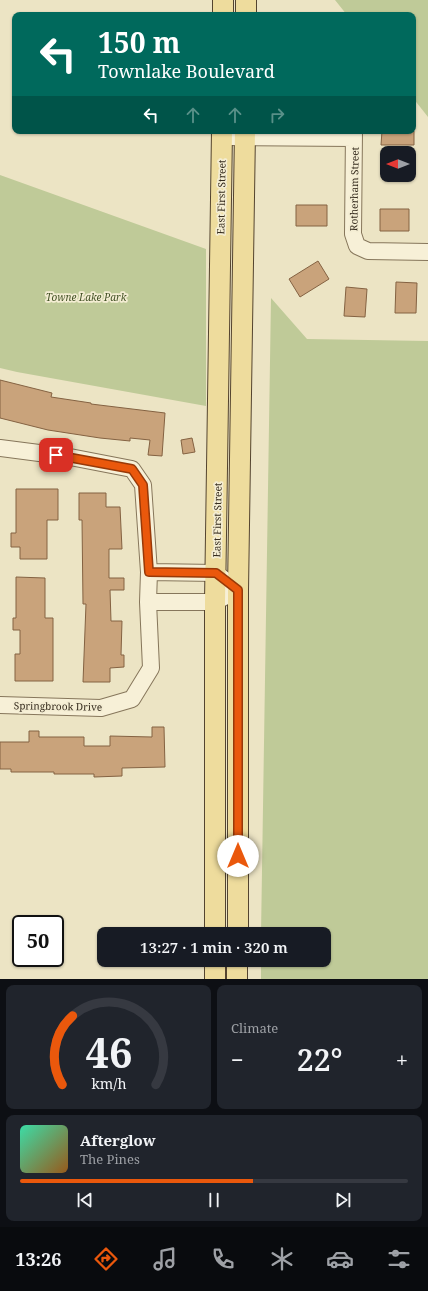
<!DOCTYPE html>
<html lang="en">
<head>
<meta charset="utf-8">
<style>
	:root { --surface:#171b24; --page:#20242c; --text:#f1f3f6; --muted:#9ea1a6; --line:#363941; --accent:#ea580c }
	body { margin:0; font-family:"Noto Serif",serif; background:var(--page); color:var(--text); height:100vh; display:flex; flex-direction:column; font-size:15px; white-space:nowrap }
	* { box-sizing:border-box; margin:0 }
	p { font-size:13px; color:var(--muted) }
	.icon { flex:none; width:22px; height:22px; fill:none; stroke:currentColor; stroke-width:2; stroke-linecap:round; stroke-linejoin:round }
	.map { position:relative; height:979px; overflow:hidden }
	.sheet { display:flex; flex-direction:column; gap:6px; padding:6px; background:#0d0f14; flex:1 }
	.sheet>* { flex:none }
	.hud { position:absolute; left:12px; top:12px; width:404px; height:122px; border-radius:8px; box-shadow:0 1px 3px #0004; background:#00695c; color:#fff; overflow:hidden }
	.needle { width:26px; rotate:270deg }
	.controls { position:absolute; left:380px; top:146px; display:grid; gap:8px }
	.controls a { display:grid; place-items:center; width:36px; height:36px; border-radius:8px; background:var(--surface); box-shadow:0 1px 3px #0004; font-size:20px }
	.speed { position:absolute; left:12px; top:915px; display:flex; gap:8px; font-size:20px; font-weight:700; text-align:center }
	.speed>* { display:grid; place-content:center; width:52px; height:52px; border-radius:50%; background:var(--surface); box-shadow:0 1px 3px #0004; line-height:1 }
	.speed .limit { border:2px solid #111; border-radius:6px; background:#fff; color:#111 }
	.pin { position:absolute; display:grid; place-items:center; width:34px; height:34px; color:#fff; margin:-17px; border-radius:8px; box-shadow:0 2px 6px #0006 }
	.me { position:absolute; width:44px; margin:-22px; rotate:0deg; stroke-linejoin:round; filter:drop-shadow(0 0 3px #0008) }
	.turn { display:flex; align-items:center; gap:14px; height:84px; padding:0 20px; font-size:18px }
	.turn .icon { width:52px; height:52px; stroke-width:2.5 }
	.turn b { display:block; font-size:28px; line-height:34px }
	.lanes { display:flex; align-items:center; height:38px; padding:0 20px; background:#0003; justify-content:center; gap:20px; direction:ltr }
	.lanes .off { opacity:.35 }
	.big { font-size:30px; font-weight:600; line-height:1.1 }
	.sheet .widget { flex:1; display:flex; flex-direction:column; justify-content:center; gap:6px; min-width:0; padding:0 14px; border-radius:8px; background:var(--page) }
	.sheet .dial { align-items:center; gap:0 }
	.dial svg { height:104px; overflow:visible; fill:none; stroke:var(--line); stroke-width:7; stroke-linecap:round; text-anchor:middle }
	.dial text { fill:var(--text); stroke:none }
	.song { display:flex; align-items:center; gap:12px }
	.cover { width:48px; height:48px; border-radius:6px; background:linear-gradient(135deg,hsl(160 70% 55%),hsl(30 70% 35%)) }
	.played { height:4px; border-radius:2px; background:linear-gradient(90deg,var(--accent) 60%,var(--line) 60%) }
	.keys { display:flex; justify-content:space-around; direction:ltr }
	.heat { display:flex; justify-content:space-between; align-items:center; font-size:22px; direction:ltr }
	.sheet .tiles { flex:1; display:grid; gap:6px; grid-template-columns:1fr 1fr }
	.widget:last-child { grid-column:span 2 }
	.trip { position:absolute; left:97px; top:927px; width:234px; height:40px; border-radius:8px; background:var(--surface); box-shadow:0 1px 3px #0004; font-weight:600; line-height:40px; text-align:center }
	.dock { display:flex; height:64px; justify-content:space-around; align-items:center; background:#090b0e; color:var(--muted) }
	.dock .icon { width:28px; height:28px }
	.dock .selected { color:var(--accent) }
	.dock b { font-size:18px; color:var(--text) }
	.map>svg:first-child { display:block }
	.green { fill:#bfca98 }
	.building { fill:#c9a37b; stroke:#846242 }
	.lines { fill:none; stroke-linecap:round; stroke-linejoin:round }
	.minor-casing { stroke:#86765b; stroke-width:18 }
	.major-casing { stroke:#54442f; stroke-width:22 }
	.minor { stroke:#f7f0d7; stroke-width:16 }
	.major { stroke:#eedc9d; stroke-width:20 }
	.route-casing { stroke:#983908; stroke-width:10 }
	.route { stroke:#ea580c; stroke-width:7 }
	.labels { text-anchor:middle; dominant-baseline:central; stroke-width:3.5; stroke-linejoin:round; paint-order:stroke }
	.street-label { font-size:10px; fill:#362c1e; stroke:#f4edd3 }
	.park-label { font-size:10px; font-style:italic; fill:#435226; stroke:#f4edd3 }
</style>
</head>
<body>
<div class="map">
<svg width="428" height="979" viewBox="0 0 428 979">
	<rect width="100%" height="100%" fill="#ece4c4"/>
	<!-- green -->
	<path class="green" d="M335,0H428V117L413,98V15H347Z
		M0,175L206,249V406L17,372L0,368Z
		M271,298L307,339L428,341V979H261V960H324V934H261Z"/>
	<!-- building -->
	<path class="building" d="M382,131H414V145H381Z
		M296,205H327V226H296Z
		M380,209H409V231H380Z
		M318,261L329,279L300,297L289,279Z
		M396,282L417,283L416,313H395Z
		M346,287L367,289L365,317L344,316Z
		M0,380L52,393L51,397L91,403V404L165,413L162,456L148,455L150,440L130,438V441L100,438L48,430L0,418Z
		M192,438L195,452L183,454L181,440Z
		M16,489H58V520H47V559H20V547H11V533H16Z
		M79,493H106V507H120L122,549H109V578H124V590H110L111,621H122L121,655H124V667L110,668V682H83L86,604H83L82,520H79Z
		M16,577L45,578V618H53V681H15V654H20V630H13V618H16Z
		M152,727H164L165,767L122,768V776L94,777V774H54V772H11V769H0V742H29V731H39V737H84V746H110V736L152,737Z"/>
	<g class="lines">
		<defs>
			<path id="minor" d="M354,131L353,234L357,246L368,251L428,252
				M222,137L354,138
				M0,448L70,457L132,469L143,485L149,572L148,602L151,668L132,699L101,708L0,705
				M148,602H215L238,590L216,573L149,572"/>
			<path id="major" d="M223,15V0
				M246,15V0
				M215,934V602L222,131
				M238,934V590L245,131
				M215,960V979
				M237,979V960"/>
		</defs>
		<!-- minor casing -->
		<use href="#minor" class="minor-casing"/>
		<!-- major casing -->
		<use href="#major" class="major-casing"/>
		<!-- minor -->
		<use href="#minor" class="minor"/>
		<!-- major -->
		<use href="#major" class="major"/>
	</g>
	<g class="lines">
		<defs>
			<path id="route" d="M56,455L132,469L143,485L149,572L216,573L238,590V856"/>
		</defs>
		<!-- route casing -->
		<use href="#route" class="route-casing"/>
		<!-- route -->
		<use href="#route" class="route"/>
	</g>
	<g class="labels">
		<!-- street labels -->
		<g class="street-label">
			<text transform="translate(354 189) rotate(-89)">Rotherham Street</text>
			<text transform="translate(221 197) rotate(-89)">East First Street</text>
			<text transform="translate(217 520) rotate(-89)">East First Street</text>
			<text transform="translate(58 706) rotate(1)">Springbrook Drive</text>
		</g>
		<!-- park labels -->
		<g class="park-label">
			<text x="86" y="297">Towne Lake Park</text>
		</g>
	</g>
</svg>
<div class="controls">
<a><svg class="needle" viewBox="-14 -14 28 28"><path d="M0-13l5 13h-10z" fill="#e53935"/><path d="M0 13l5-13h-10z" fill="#9ea1a6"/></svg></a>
</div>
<div class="speed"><div class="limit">50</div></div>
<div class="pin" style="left:56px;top:455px;background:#d93025"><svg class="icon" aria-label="arrive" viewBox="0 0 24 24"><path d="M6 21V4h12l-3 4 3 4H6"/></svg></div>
<svg class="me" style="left:238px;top:856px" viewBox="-20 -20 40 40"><circle r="19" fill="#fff"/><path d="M0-13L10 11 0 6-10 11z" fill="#ea580c"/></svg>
<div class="trip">13:27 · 1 min · 320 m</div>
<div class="hud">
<div class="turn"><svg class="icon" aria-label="left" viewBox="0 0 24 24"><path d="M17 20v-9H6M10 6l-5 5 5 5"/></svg><div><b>150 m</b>Townlake Boulevard</div></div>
<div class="lanes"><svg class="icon" aria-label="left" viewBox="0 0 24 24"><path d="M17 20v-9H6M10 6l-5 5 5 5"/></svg><svg class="icon off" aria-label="ahead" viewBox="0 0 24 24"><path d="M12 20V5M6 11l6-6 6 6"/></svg><svg class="icon off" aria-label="ahead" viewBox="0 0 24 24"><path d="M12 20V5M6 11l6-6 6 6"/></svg><svg class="icon off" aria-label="right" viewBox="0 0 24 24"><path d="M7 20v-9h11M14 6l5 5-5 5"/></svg></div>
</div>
</div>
<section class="sheet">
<div class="tiles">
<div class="widget dial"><svg viewBox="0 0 100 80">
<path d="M14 69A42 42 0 1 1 86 69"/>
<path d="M14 69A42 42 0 0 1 22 16" stroke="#ea580c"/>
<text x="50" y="56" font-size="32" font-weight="700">46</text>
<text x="50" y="72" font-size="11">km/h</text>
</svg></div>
<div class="widget"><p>Climate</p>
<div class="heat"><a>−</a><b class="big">22°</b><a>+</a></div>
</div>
<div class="widget">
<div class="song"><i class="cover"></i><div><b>Afterglow</b><p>The Pines</p></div></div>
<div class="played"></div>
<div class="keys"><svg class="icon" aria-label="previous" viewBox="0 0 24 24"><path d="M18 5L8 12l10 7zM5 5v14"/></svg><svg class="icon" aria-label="pause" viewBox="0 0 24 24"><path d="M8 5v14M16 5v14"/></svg><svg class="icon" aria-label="next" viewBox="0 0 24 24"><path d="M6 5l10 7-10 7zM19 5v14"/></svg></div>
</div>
</div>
</section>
<nav class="dock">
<b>13:26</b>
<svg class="icon selected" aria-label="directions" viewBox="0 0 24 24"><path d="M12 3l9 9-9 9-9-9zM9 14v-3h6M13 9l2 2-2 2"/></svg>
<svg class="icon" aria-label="music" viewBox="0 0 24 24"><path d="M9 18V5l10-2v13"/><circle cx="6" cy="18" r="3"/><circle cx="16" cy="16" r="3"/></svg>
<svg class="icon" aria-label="phone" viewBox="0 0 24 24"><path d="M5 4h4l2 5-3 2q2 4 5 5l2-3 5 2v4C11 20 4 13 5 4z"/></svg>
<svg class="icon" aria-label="climate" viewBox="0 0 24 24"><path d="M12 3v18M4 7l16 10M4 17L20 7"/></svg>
<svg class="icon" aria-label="car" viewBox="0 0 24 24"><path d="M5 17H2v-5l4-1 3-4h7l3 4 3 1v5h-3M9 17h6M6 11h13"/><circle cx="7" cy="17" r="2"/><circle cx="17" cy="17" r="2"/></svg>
<svg class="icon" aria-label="filters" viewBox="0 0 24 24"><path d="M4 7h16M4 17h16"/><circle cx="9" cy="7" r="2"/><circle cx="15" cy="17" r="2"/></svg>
</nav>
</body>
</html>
